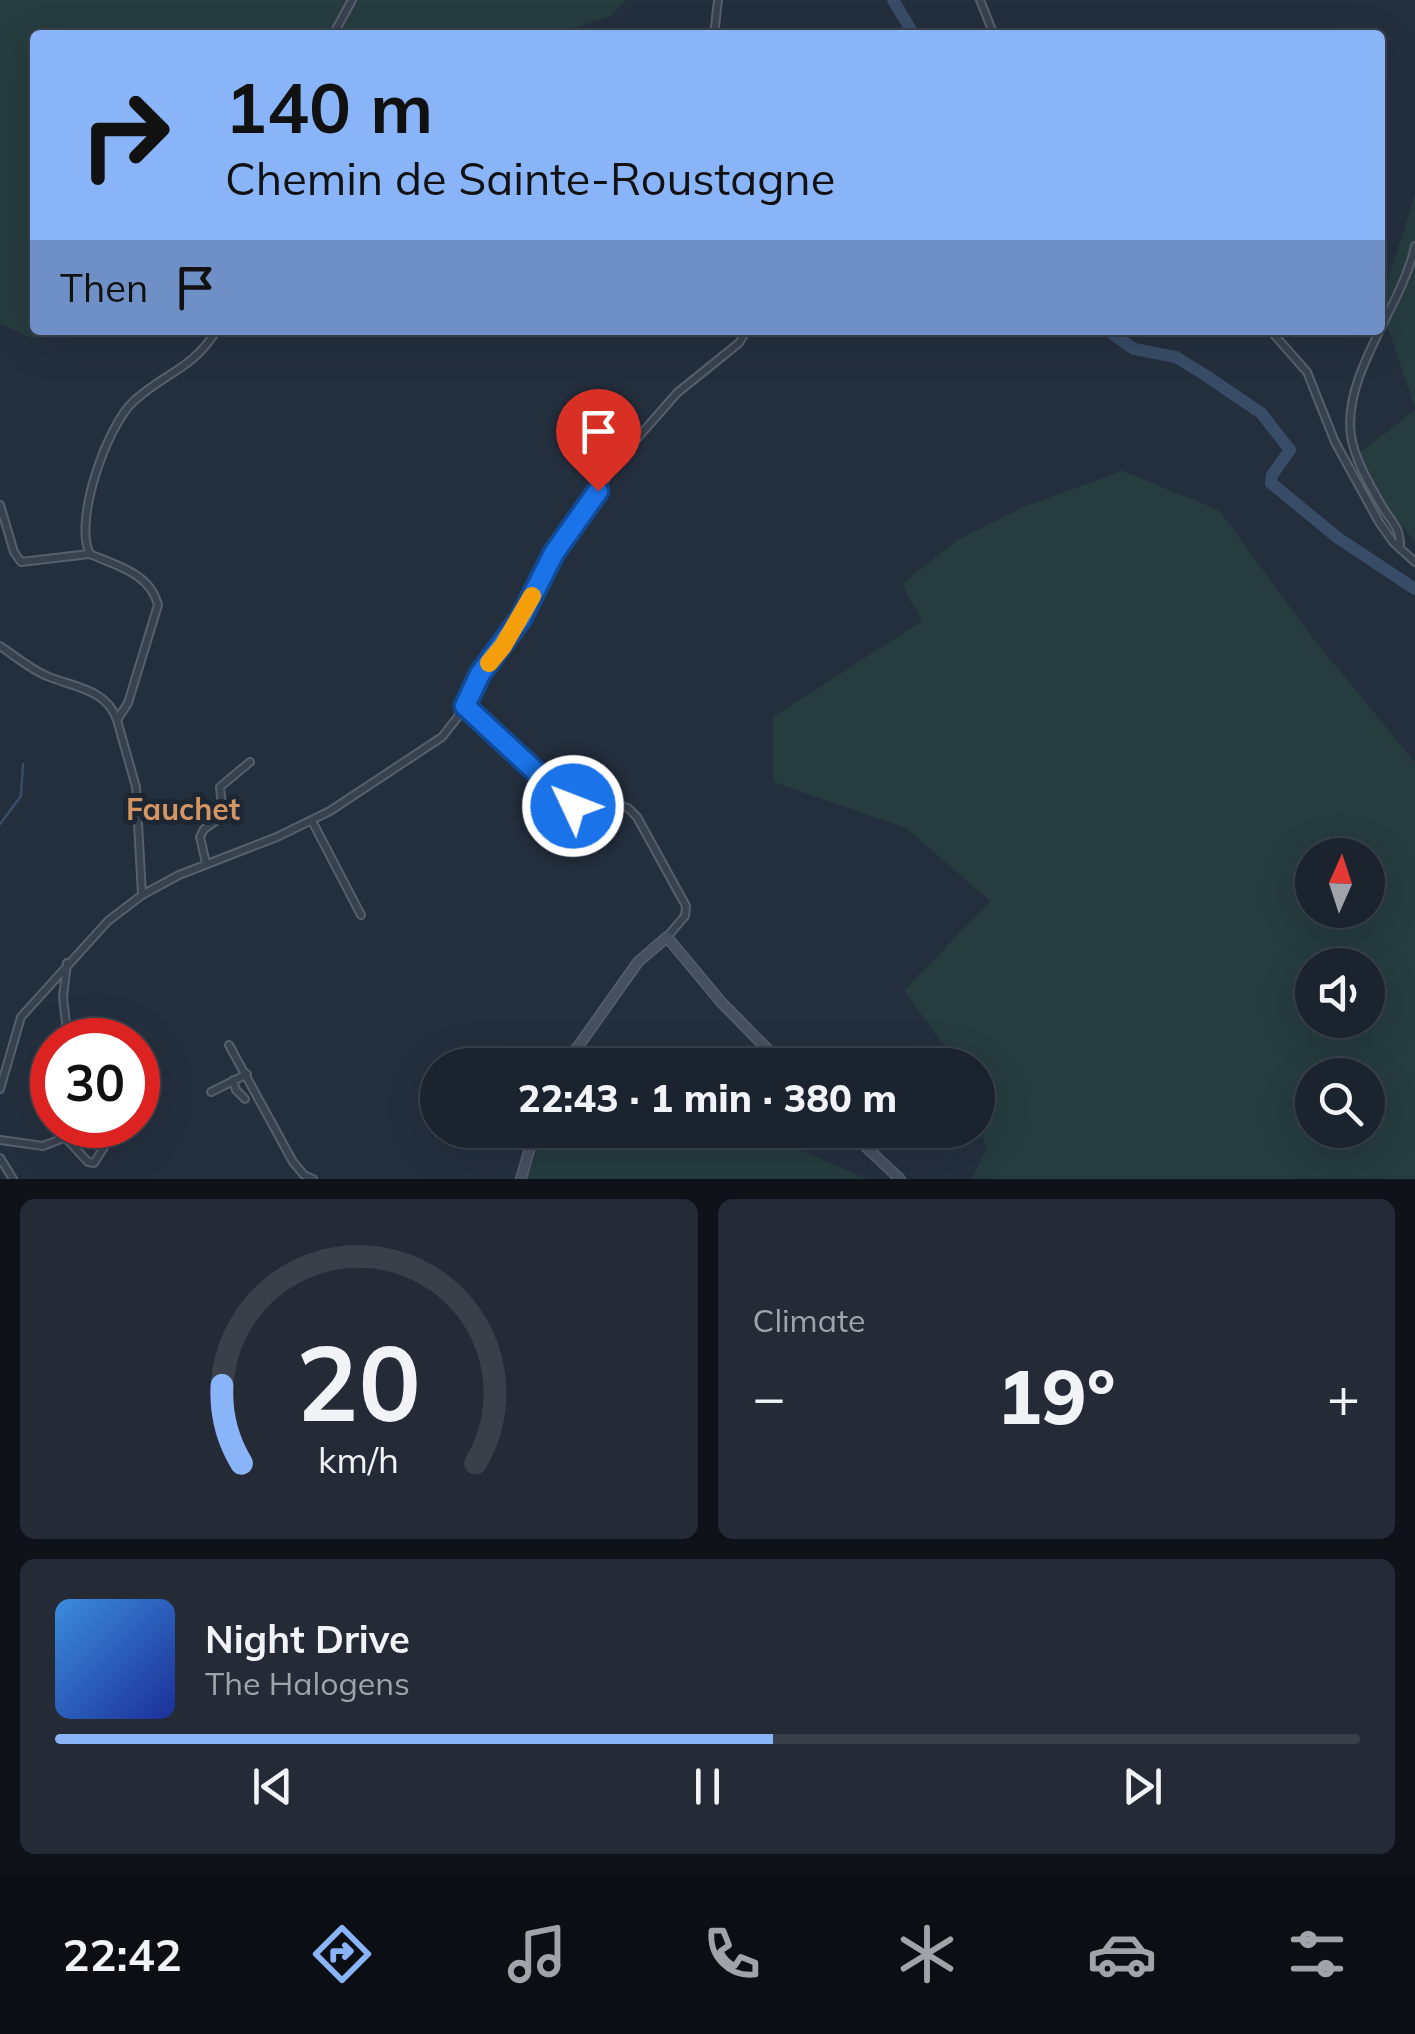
<!DOCTYPE html>
<html lang="en">
<head>
<meta charset="utf-8">
<style>
	:root { --surface:#1b232e; --page:#242b36; --text:#f1f3f6; --muted:#a0a4aa; --line:#39404a; --accent:#8ab4f8 }
	body { margin:0; font-family:Mulish,sans-serif; background:var(--page); color:var(--text); height:100vh; display:flex; flex-direction:column; font-size:38px; white-space:nowrap }
	* { box-sizing:border-box; margin:0 }
	p { font-size:32px; color:var(--muted) }
	.icon { flex:none; width:55px; height:55px; fill:none; stroke:currentColor; stroke-width:2; stroke-linecap:round; stroke-linejoin:round }
	.map { position:relative; height:1179px; overflow:hidden }
	.details { display:flex; flex-direction:column; gap:20px; padding:20px; background:#0f1319; flex:1 }
	.details>* { flex:none }
	.hud { position:absolute; left:30px; top:30px; width:1355px; height:305px; border-radius:10px; box-shadow:0 10px 40px #0002,0 0 0 2px var(--line); background:#8ab4f8; color:#111; overflow:hidden }
	.needle { width:65px; rotate:3deg }
	.buttons { position:absolute; left:1295px; top:838px; display:grid; gap:20px }
	.buttons a { display:grid; place-items:center; width:90px; height:90px; border-radius:50%; background:var(--surface); box-shadow:0 10px 40px #0002,0 0 0 2px var(--line); font-size:50px }
	.speed { position:absolute; left:30px; top:1018px; display:flex; gap:20px; font-size:50px; font-weight:700; text-align:center }
	.speed>* { display:grid; place-content:center; width:130px; height:130px; border-radius:50%; background:var(--surface); box-shadow:0 10px 40px #0002,0 0 0 2px var(--line); line-height:1 }
	.speed .limit { border:15px solid #d22; background:#fff; color:#111 }
	.pin { position:absolute; display:grid; place-items:center; width:85px; height:85px; color:#fff; margin:-102px -42px; border-radius:50% 50% 50% 0; rotate:-45deg; box-shadow:0 0 10px #0007 }
	.pin .icon { rotate:45deg }
	.me { position:absolute; width:110px; margin:-55px; rotate:313deg; stroke-linejoin:round; filter:drop-shadow(0 0 8px #0008) }
	.turn { display:flex; align-items:center; gap:35px; height:210px; padding:0 30px; font-size:45px }
	.turn .icon { width:130px; height:130px; stroke-width:2.5 }
	.turn b { display:block; font-size:70px; line-height:85px }
	.then { display:flex; align-items:center; height:95px; padding:0 30px; background:#0003; gap:20px; font-size:38px }
	.big { font-size:75px; font-weight:800; line-height:1.1 }
	.details .card { flex:1; display:flex; flex-direction:column; justify-content:center; gap:15px; min-width:0; padding:0 35px; border-radius:15px; background:var(--page) }
	.details .dial { align-items:center; gap:0 }
	.dial svg { height:260px; overflow:visible; fill:none; stroke:var(--line); stroke-width:7; stroke-linecap:round; text-anchor:middle }
	.dial text { fill:var(--text); stroke:none }
	.song { display:flex; align-items:center; gap:30px }
	.cover { width:120px; height:120px; border-radius:15px; background:linear-gradient(135deg,hsl(210 70% 55%),hsl(230 70% 35%)) }
	.played { height:10px; border-radius:5px; background:linear-gradient(90deg,var(--accent) 55%,var(--line) 55%) }
	.keys { display:flex; justify-content:space-around; direction:ltr }
	.heat { display:flex; justify-content:space-between; align-items:center; font-size:55px; direction:ltr }
	.details .tiles { flex:1; display:grid; gap:20px; grid-template-columns:1fr 1fr }
	.card:last-child { grid-column:span 2 }
	.trip { position:absolute; left:420px; top:1048px; width:575px; height:100px; border-radius:50px; background:var(--surface); box-shadow:0 10px 40px #0002,0 0 0 2px var(--line); font-weight:800; line-height:100px; text-align:center }
	.tab-bar { display:flex; height:160px; justify-content:space-around; align-items:center; background:#0b0e12; color:var(--muted) }
	.tab-bar .icon { width:70px; height:70px }
	.tab-bar .current { color:var(--accent) }
	.tab-bar b { font-size:45px; color:var(--text) }
	.map>svg:first-child { display:block }
	.green { fill:#263c3f; fill-rule:evenodd }
	.lines { fill:none; stroke-linecap:round; stroke-linejoin:round }
	.stream { stroke:#394c67; stroke-width:2.5 }
	.river { stroke:#394c67; stroke-width:12 }
	.street-casing { stroke:#565f6c; stroke-width:10 }
	.secondary-casing { stroke:#565f6c; stroke-width:12 }
	.street { stroke:#38414e; stroke-width:6 }
	.secondary { stroke:#465061; stroke-width:9 }
	.route-casing { stroke:#114b97; stroke-width:25 }
	.route { stroke:#1a73e8; stroke-width:18 }
	.slow { stroke:#f59e0b; stroke-width:18 }
	.labels { text-anchor:middle; dominant-baseline:central; stroke-width:10; stroke-linejoin:round; paint-order:stroke }
	.neighbourhood-label { font-size:30px; font-weight:bold; fill:#d59563; stroke:#1d2633 }
</style>
</head>
<body>
<div class="map">
<svg width="1415" height="1179" viewBox="0 0 1415 1179">
	<rect width="100%" height="100%" fill="#242f3e"/>
	<!-- green -->
	<path class="green" d="M0,0H626L611,16L554,35H35V330H63L34,339L0,324Z
		M1415,195V408L1380,304Z
		M1415,410V541L1346,463Z
		M1122,471L1219,510L1315,641L1415,762V1179H972L986,1149L978,1120V1065H959L904,991L990,901L906,828L773,782V717L922,621L902,584L957,540L1026,506ZM1368,855V910H1312V855ZM1368,965V1020H1312V965ZM1368,1075V1130H1312V1075Z
		M544,1130H755L867,1179H517L533,1163Z"/>
	<g class="lines">
		<!-- stream -->
		<path class="stream" d="M0,824L21,796L23,764"/>
		<!-- river -->
		<path class="river" d="M893,0L914,35
			M1107,330L1134,349L1176,357L1205,375L1261,413L1290,450L1272,475L1271,483L1338,538L1415,589"/>
		<defs>
			<path id="street" d="M980,0L994,35
				M333,35L352,0
				M714,35L718,0
				M1270,330L1307,372L1335,442L1379,522L1393,542L1415,562
				M0,505L14,552L21,562L89,554
				M1400,549C1401,528 1393,524 1383,508C1371,487 1355,461 1351,436C1342,374 1402,307 1415,246
				M0,646C15,656 30,669 47,676C73,687 107,689 117,720
				M465,705L576,809L589,811L616,804L628,808L637,817L686,906L685,916L667,937
				M312,821L361,915
				M206,863L200,837L204,829L223,816L220,787L250,762
				M142,895L136,787L117,720L128,703L158,605C150,573 117,566 90,554C73,522 107,425 134,401C165,372 191,371 217,330
				M67,963L63,997L68,1040
				M229,1045L293,1162L304,1175L313,1179
				M233,1080L236,1090L245,1099
				M0,1089L21,1017L108,921L142,895L179,875L277,837L330,811L442,737L457,718L480,675L521,618L560,544L620,458L677,393L739,343L747,330
				M211,1092L247,1074
				M138,1110H140
				M63,1135L88,1162L94,1163L118,1125
				M0,1140L43,1146L61,1139L63,1125
				M0,1158L13,1179"/>
			<path id="secondary" d="M565,1065L638,962L667,937L721,1002L783,1065
				M848,1130L900,1179
				M521,1179L535,1130"/>
		</defs>
		<!-- street casing -->
		<use href="#street" class="street-casing"/>
		<!-- secondary casing -->
		<use href="#secondary" class="secondary-casing"/>
		<!-- street -->
		<use href="#street" class="street"/>
		<!-- secondary -->
		<use href="#secondary" class="secondary"/>
	</g>
	<g class="lines">
		<defs>
			<path id="route" d="M573,806L465,706L480,674L521,618L554,553L598,491"/>
		</defs>
		<!-- route casing -->
		<use href="#route" class="route-casing"/>
		<!-- route -->
		<use href="#route" class="route"/>
		<!-- slow -->
		<path class="slow" d="M489,663L503,646L532,596"/>
	</g>
	<g class="labels">
		<!-- neighbourhood labels -->
		<g class="neighbourhood-label">
			<text x="183" y="809">Fauchet</text>
		</g>
	</g>
</svg>
<div class="buttons">
<a><svg class="needle" viewBox="-14 -14 28 28"><path d="M0-13l5 13h-10z" fill="#e53935"/><path d="M0 13l5-13h-10z" fill="#a0a4aa"/></svg></a>
<a><svg class="icon" aria-label="sound" viewBox="0 0 24 24"><path d="M4 9h4l5-4v14l-5-4H4zM17 9q2 3 0 6"/></svg></a>
<a><svg class="icon" aria-label="search" viewBox="0 0 24 24"><circle cx="10" cy="10" r="6"/><path d="M15 15l6 6"/></svg></a>
</div>
<div class="speed"><div class="limit">30</div></div>
<div class="pin" style="left:598px;top:491px;background:#d93025"><svg class="icon" aria-label="arrive" viewBox="0 0 24 24"><path d="M6 21V4h12l-3 4 3 4H6"/></svg></div>
<svg class="me" style="left:573px;top:806px" viewBox="-20 -20 40 40"><circle r="17" fill="#1a73e8" stroke="#fff" stroke-width="3"/><path d="M0-11L8 9 0 5-8 9z" fill="#fff"/></svg>
<div class="trip">22:43 · 1 min · 380 m</div>
<div class="hud">
<div class="turn"><svg class="icon" aria-label="right" viewBox="0 0 24 24"><path d="M7 20v-9h11M14 6l5 5-5 5"/></svg><div><b>140 m</b>Chemin de Sainte-Roustagne</div></div>
<div class="then">Then<svg class="icon" aria-label="arrive" viewBox="0 0 24 24"><path d="M6 21V4h12l-3 4 3 4H6"/></svg></div>
</div>
</div>
<section class="details">
<div class="tiles">
<div class="card dial"><svg viewBox="0 0 100 80">
<path d="M14 69A42 42 0 1 1 86 69"/>
<path d="M14 69A42 42 0 0 1 8 45" stroke="#8ab4f8"/>
<text x="50" y="56" font-size="32" font-weight="700">20</text>
<text x="50" y="72" font-size="11">km/h</text>
</svg></div>
<div class="card"><p>Climate</p>
<div class="heat"><a>−</a><b class="big">19°</b><a>+</a></div>
</div>
<div class="card">
<div class="song"><i class="cover"></i><div><b>Night Drive</b><p>The Halogens</p></div></div>
<div class="played"></div>
<div class="keys"><svg class="icon" aria-label="previous" viewBox="0 0 24 24"><path d="M18 5L8 12l10 7zM5 5v14"/></svg><svg class="icon" aria-label="pause" viewBox="0 0 24 24"><path d="M8 5v14M16 5v14"/></svg><svg class="icon" aria-label="next" viewBox="0 0 24 24"><path d="M6 5l10 7-10 7zM19 5v14"/></svg></div>
</div>
</div>
</section>
<nav class="tab-bar">
<b>22:42</b>
<svg class="icon current" aria-label="directions" viewBox="0 0 24 24"><path d="M12 3l9 9-9 9-9-9zM9 14v-3h6M13 9l2 2-2 2"/></svg>
<svg class="icon" aria-label="music" viewBox="0 0 24 24"><path d="M9 18V5l10-2v13"/><circle cx="6" cy="18" r="3"/><circle cx="16" cy="16" r="3"/></svg>
<svg class="icon" aria-label="phone" viewBox="0 0 24 24"><path d="M5 4h4l2 5-3 2q2 4 5 5l2-3 5 2v4C11 20 4 13 5 4z"/></svg>
<svg class="icon" aria-label="climate" viewBox="0 0 24 24"><path d="M12 3v18M4 7l16 10M4 17L20 7"/></svg>
<svg class="icon" aria-label="car" viewBox="0 0 24 24"><path d="M5 17H2v-5l4-1 3-4h7l3 4 3 1v5h-3M9 17h6M6 11h13"/><circle cx="7" cy="17" r="2"/><circle cx="17" cy="17" r="2"/></svg>
<svg class="icon" aria-label="filters" viewBox="0 0 24 24"><path d="M4 7h16M4 17h16"/><circle cx="9" cy="7" r="2"/><circle cx="15" cy="17" r="2"/></svg>
</nav>
</body>
</html>
